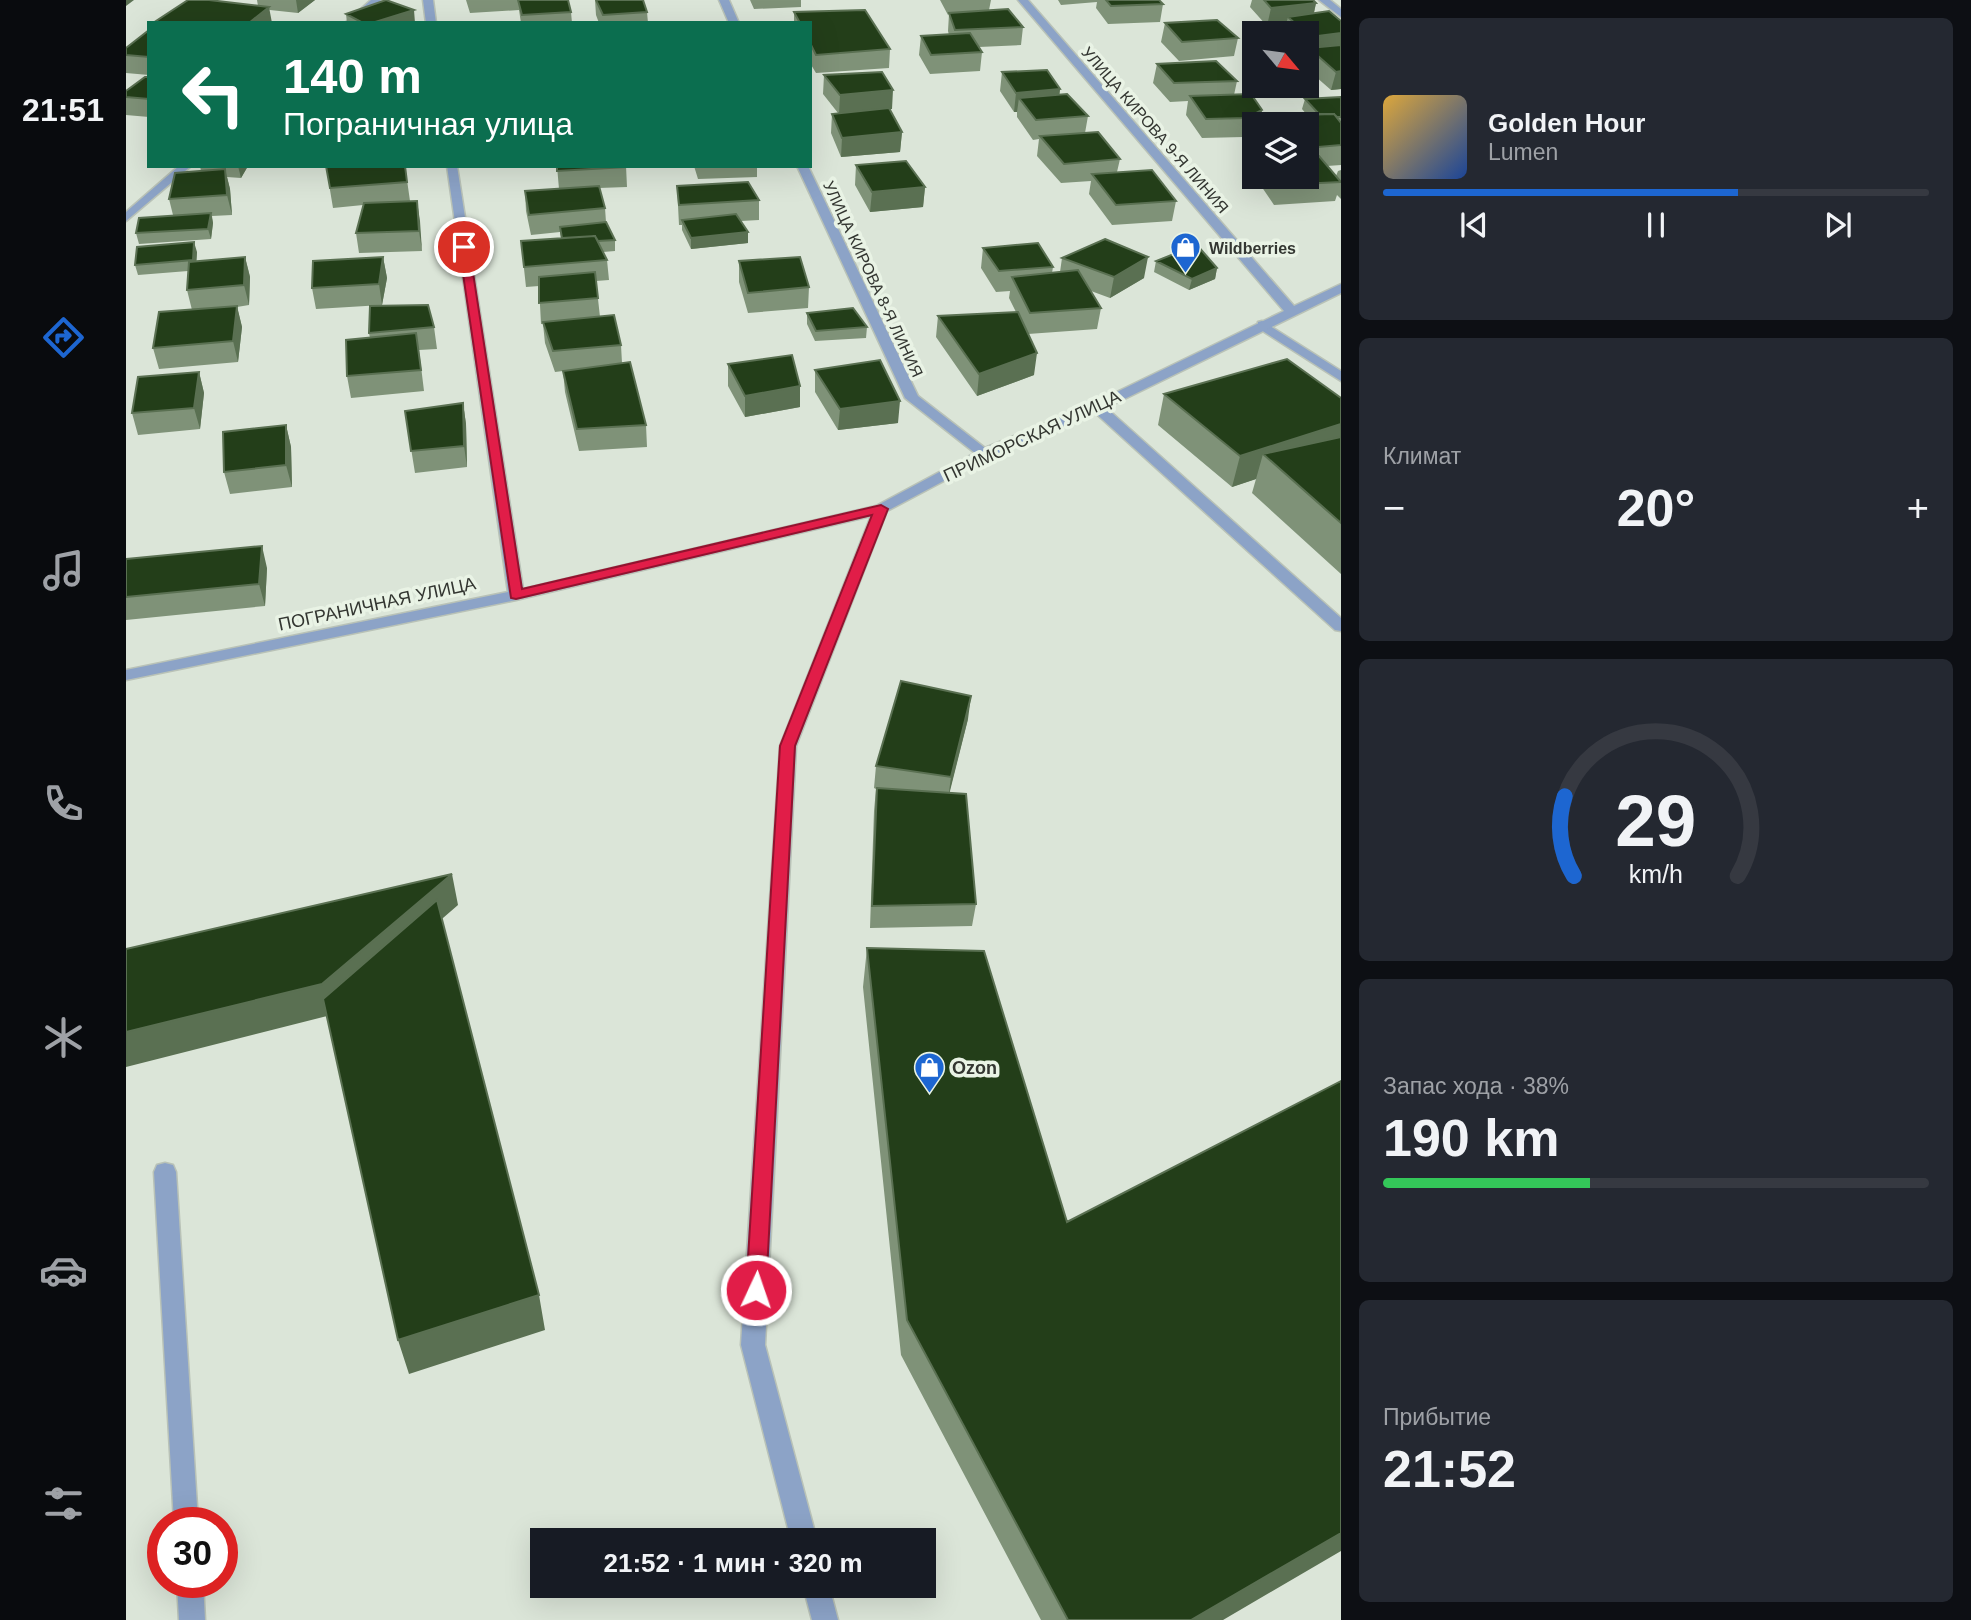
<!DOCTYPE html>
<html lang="ru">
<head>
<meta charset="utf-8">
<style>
	:root { --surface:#171b24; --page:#242831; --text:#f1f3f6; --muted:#9ea1a6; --line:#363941; --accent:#1d66d1 }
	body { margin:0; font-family:Arial,sans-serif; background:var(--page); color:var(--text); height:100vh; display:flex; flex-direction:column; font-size:26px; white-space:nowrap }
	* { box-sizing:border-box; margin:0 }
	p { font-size:23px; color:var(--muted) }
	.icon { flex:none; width:38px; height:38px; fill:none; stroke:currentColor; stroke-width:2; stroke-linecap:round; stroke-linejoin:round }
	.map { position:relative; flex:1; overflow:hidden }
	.side { display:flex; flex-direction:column; gap:18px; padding:18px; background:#0d0f14; width:630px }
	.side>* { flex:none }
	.hud { position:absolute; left:21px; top:21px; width:665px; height:147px; border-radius:0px; box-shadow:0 7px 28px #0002; background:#0b6e4f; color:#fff; overflow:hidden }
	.needle { width:46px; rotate:119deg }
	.buttons { position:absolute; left:1116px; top:21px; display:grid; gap:14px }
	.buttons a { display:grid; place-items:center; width:77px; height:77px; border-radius:0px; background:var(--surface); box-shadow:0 7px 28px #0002; font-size:35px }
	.speed { position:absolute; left:21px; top:1507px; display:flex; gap:14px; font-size:35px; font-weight:700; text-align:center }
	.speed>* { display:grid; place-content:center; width:91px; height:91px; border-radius:50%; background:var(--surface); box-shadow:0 7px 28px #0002; line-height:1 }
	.speed .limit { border:10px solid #d22; background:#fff; color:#111 }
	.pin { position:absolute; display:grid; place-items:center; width:60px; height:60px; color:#fff; margin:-30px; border:4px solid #fff; border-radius:50%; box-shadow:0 2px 7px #0007 }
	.me { position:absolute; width:77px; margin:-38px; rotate:3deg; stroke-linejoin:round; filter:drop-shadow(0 0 5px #0008) }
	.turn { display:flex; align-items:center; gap:24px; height:147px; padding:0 21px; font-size:32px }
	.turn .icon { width:91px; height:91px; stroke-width:2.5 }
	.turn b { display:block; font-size:49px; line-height:60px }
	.big { font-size:52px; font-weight:700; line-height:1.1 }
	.side .card { flex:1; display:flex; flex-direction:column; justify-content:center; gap:10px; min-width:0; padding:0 24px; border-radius:10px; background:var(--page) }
	.side .dial { align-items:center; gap:0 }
	.dial svg { height:182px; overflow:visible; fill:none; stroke:var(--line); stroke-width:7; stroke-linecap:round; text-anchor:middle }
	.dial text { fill:var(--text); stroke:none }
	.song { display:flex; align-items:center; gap:21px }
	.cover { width:84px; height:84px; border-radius:10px; background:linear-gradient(135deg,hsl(40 70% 55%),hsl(220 70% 35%)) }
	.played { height:7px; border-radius:4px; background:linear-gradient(90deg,var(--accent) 65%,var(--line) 65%) }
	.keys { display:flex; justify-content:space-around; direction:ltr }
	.heat { display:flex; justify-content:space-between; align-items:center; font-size:38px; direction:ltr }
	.charge { height:10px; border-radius:5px; background:linear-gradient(90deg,#34c759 38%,var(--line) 0) }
	.trip { position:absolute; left:404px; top:1528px; width:406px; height:70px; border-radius:0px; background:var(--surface); box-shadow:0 7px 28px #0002; font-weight:700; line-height:70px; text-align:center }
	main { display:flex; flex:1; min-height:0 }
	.tabs { display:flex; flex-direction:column; width:126px; justify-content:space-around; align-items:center; background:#090b0e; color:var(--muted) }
	.tabs .icon { width:49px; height:49px }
	.tabs .current { color:var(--accent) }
	.tabs b { font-size:32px; color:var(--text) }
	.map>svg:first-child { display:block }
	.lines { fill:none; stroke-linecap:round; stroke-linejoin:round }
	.service-casing { stroke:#b9c2b7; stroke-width:3 }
	.minor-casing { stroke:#b9c2b7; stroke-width:3 }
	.service { fill:#8ca3c7; fill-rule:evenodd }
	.minor { fill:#8ca3c7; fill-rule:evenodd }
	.wall { fill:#7f9278 }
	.shaded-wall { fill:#5a7052 }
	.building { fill:#233e19; stroke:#5a7052; stroke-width:2 }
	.route { fill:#e11d48; stroke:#92132f; stroke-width:2 }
	.labels { text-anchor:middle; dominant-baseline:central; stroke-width:7; stroke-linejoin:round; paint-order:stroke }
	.far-street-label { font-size:16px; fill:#333631; stroke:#e9f3e5 }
	.far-poi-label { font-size:16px; font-weight:bold; fill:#333631; stroke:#e9f3e5; text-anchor:start }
	.street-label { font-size:18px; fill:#333631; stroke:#e9f3e5 }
	.poi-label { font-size:18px; font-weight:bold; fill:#333631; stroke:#e9f3e5; text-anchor:start }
</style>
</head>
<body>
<main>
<nav class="tabs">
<b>21:51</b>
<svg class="icon current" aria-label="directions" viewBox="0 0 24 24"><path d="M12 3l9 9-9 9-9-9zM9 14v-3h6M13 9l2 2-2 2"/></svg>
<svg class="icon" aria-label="music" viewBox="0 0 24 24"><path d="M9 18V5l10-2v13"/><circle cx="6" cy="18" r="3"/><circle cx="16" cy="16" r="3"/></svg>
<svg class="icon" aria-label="phone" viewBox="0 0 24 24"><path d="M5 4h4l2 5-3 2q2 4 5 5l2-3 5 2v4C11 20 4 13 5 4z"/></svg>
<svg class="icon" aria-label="climate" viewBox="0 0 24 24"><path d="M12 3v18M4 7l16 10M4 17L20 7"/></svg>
<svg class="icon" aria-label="car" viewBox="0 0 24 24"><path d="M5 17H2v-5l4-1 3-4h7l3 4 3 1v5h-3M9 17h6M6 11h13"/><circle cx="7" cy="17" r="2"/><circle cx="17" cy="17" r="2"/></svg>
<svg class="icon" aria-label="filters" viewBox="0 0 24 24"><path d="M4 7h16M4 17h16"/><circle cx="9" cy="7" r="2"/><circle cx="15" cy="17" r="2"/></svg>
</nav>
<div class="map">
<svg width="1215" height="1620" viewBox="0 0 1215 1620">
	<rect width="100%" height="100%" fill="#dbe5d8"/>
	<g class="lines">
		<defs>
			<path id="service" d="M1136,321L1215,371V381L1132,328V322Z
				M971,403L976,404L1215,618V631L1209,630L966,410L964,407Z
				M39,1163L47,1165L50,1172L72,1522H48L28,1172L31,1165Z
				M51,1582H77L79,1620H53Z"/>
			<path id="minor" d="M245,0H255L230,23H219Z
				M297,0H307L310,23H300Z
				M593,0H603L613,23H603Z
				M892,0H902L1168,306L1215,284V293L976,410L863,457L761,511L670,746L639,1345L691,1540H665L615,1345L654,746L745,516L390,600L0,680V670L382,592L321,166H331L397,589L750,506L849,453L779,398L671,166H682L792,396L859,448L966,404L1158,311Z
				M1193,0H1204L1215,9V17Z
				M53,166H65L0,221V212Z
				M677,1586H703L712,1620H686Z"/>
		</defs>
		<!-- service casing -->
		<use href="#service" class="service-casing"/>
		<!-- minor casing -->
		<use href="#minor" class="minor-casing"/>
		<!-- service -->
		<use href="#service" class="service"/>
		<!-- minor -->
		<use href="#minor" class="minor"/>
	</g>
	<!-- wall -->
	<path class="wall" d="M131,0H189L172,13L144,10L132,6Z
		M340,0H442L445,12L446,23H395L393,10L344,13Z
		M469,0H517L521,12L522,23H473L470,15Z
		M624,0H675V7L628,9Z
		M814,0H865L863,10L897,27L895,45L853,47L856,52L854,71L804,74L793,55L795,36L823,35L822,31L823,14L822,15Z
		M932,0H1033L1037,4L1034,22L982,24L970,8L971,2L935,5Z
		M1126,0H1187L1190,3L1188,13L1215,21V89L1205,90L1181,69V33H1158L1160,24L1141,26L1124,7Z
		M668,12L764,49L763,68L690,73L684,63V23H668Z
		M220,14L289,23H221Z
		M1039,23L1112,38L1108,56L1053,61L1035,42Z
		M23,30V75L0,73V48Z
		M1031,64L1111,81L1108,95L1136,110L1133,124H1129L1117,137L1076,138L1060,115L1062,101L1044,102L1027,83Z
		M876,72L934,89L933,95L962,116L959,133L994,159L991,172L1050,201L1046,221L986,225L963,194L965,181L935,183L911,156L913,139L907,140L891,117V112H888L874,91Z
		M698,75L766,109H763L776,132L774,152L715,157L705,133L706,114L712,113L697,94Z
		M23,77V117L0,115V91Z
		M1215,97V165L1201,166L1210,176L1212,171L1215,170V199L1211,195L1209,201L1148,205L1129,177H1181V124H1133L1135,116L1181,115L1176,109L1179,99Z
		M730,165L799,187L797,207L744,212L729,185Z
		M74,166H122L115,178L101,177L104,189L106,215L86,216L87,223L85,239L13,244L10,233L47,215L43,199L75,171Z
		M200,166H279L284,201H291L296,251L233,253L230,233L237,205L207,208Z
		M431,166H500L501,187L473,188L479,208L480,222L489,240V251L477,252L481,260L483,280L470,281L474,317L495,345L496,363L520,425L521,447L453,451L439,392L437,371L429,372L419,343L417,324H415L413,286L400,287L395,241L435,238L434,232L405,235L400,211L399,191L433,189Z
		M568,166H631V177L572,179Z
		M551,186L633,200V220L615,221L622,243L565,249L556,230V225H553Z
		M857,248L927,267L926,273L934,272L936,258L1018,278L984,298L965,291L975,308L971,329L902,334L908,375L851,396L810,337L812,316L890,312L883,298L884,291L870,292L855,268Z
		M71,252L70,261L119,257L124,277L123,305L111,307L116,327L112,362L33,369L27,348L66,310L61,290L62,271L12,275L9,265Z
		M257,257L261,278L256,305L190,309L186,288Z
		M613,261L683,287L682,308L622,313L613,282Z
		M1030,261L1091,268L1089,279L1063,290L1028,272Z
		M681,313L741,327L740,338L689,341L681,324Z
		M308,327L311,349L293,350L298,391L225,398L221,376L244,338L243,333Z
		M602,364L674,386V407L619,417L602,386Z
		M689,370L772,423L712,430L689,392Z
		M73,372L78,393L74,429L12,435L6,413Z
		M1038,394L1215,398V574L1126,493L1130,479L1106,487L1032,425Z
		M337,403L340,424L341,467L289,473L279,411Z
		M160,425L165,447L166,487L104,494L98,472Z
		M0,559L141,568L139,606L0,620Z
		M842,719L823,793L850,904L846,926L744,928L748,811L750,789L748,788L750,766Z
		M741,948L941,1222L1097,1620H915L775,1355L737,987Z"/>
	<!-- shaded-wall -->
	<path class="shaded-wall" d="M0,0H8L0,6Z
		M170,0H189L172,13Z
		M1190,3L1186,21L1162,17L1160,24L1141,26L1145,8Z
		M143,7L146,23H123Z
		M288,10L289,23H246Z
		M1215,33V51L1183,48L1181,55V47L1184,37Z
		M1215,71V89L1205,90L1210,72Z
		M934,89L932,108L893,98L891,112H888L890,93Z
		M767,90L766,109L713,114L714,95Z
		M1136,110L1133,124H1129V131L1117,137L1121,118Z
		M776,132L774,152L715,157L716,138Z
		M112,166H122L115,178Z
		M99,169L104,189L106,215L101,195Z
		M799,187L797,207L744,212L746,192Z
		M291,201L294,221L296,251L293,231Z
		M85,213L87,223L85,239L82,229Z
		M622,232V243L565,249V238Z
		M68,242L71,252L70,271L67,260Z
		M119,257L124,277L123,305L118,285Z
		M257,257L261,278L256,305L253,284Z
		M1022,257L1018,278L984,298L988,277Z
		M1091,268L1089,279L1063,290L1066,279Z
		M111,306L116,327L112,362L107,341Z
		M911,353L908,375L851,396L853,374Z
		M73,372L78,393L74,429L68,408Z
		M674,386V407L619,417V396Z
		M774,401L772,423L712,430L714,409Z
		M337,403L340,424L341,467L338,446Z
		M1215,424V452L1137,454L1130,479L1106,487L1114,456Z
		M160,425L165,447L166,487L160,465Z
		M136,546L141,568L139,606L133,584Z
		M845,696L842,719L822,799L825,777Z
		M326,874L332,905L205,1015L0,1067V1032Z
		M413,1295L419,1330L283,1374L272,1340Z
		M1215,1533V1551L1097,1620H1065Z"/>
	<!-- building -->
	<path class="building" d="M62,0H83L143,7L123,23H27Z
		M260,0L288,10L246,23H237L220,14Z
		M392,0H442L445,12L396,15Z
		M470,0H517L521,12L477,15Z
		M980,0H1033L1037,4L985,6Z
		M1138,0H1187L1190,3L1145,8Z
		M882,9L897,27L829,30L823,13Z
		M739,10L764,49L690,55L684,43V23H674L668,12Z
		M1203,11L1215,21V33L1184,37L1162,17Z
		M1091,20L1112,38L1056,42L1039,23Z
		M23,30V57L0,55V48Z
		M844,33L856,52L805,55L795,36Z
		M1215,45V71L1210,72L1183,48Z
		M1090,61L1111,81L1048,83L1031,64Z
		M921,70L934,89L890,93L876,72Z
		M756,72L767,90L714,95L698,75Z
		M19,77H23V99L0,97V91Z
		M941,94L962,116L910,120L893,98Z
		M1125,94L1136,110L1121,118L1080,119L1064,96Z
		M1215,97V117H1211L1208,114H1193L1179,99Z
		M763,108L776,132L716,138L706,114Z
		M1208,114L1215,123V145L1181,148V124H1142L1135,116Z
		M972,132L994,159L938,164L914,136Z
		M1181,156H1193L1215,182L1153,185L1147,177H1181Z
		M780,161L799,187L746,192L730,165Z
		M200,166H279L281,182L204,188Z
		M431,166H500V167L431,171Z
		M99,169L101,195L43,199L49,173Z
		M1026,170L1050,201L990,205L966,174Z
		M622,182L633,200L553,205L551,186Z
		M473,186L479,208L403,215L399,191Z
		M291,201L293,231L230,233L238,203Z
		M85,213L82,229L10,233L13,218Z
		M610,214L622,232L565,238L556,220Z
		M480,222L489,240L472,241L469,236L436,238L434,227Z
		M469,236L481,260L398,267L395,241Z
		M979,239L1022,257L988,277L936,258Z
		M68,242L67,260L9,265L11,247Z
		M912,243L927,267L873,271L857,248Z
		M1071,245L1091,268L1066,279L1030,261Z
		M119,257L118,285L61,290L63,262Z
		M257,257L253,284L186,288L187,261Z
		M674,257L683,287L622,293L613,261Z
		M952,270L975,308L904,313L886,277Z
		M469,272L472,298L413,303V277Z
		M302,305L308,327L243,333L244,306Z
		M111,306L107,341L27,348L33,312Z
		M727,308L741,327L690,331L681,313Z
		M892,312L911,353L853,374L812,316Z
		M488,315L495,345L427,351L417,322Z
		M290,333L295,370L221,376L220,340Z
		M666,355L674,386L619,396L602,364Z
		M1161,359L1215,398V424L1114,456L1038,394Z
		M754,360L774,401L714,409L689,370Z
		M504,362L520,425L451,429L437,371Z
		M73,372L68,408L6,413L12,377Z
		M337,403L338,446L285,451L279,411Z
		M160,425V465L98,472L97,432Z
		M1215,437V523L1137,454Z
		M136,546L133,584L0,597V559Z
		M775,681L845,696L825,777L750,766Z
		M751,788L840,794L850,904L746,906Z
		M326,874L196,984L0,1032V949Z
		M311,900L413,1295L272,1340L197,999Z
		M741,948L858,951L941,1222L1215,1081V1533L1065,1620H942L781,1320Z"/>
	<!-- route -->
	<path class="route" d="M338,243L343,247L396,589L755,505L762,509L669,746L640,1290L637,1297L630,1300L623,1297L620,1290L654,746L746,515L390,599L385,598L333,247Z"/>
	<!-- icons -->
	<defs>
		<symbol id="shop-pin" viewBox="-11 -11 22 30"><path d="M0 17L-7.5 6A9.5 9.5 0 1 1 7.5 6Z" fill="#1d66d1" stroke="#e9f3e5"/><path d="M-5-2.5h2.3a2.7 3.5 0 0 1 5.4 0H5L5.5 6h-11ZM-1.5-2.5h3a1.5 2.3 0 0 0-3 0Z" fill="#fff"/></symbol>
	</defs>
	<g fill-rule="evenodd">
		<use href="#shop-pin" x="1042" y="230" width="35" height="47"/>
		<use href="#shop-pin" x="786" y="1050" width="35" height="47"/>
	</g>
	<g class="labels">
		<!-- far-street labels -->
		<g class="far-street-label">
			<text transform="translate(1029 130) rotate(49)">УЛИЦА КИРОВА 9-Я ЛИНИЯ</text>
			<text transform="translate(747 279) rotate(65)">УЛИЦА КИРОВА 8-Я ЛИНИЯ</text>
		</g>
		<!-- far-poi labels -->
		<g class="far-poi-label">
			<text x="1083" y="248">Wildberries</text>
		</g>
		<!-- street labels -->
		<g class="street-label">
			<text transform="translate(906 436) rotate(-25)">ПРИМОРСКАЯ УЛИЦА</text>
			<text transform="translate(251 604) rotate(-12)">ПОГРАНИЧНАЯ УЛИЦА</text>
		</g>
		<!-- poi labels -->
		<g class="poi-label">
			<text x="826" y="1068">Ozon</text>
		</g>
	</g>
</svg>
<div class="buttons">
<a><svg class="needle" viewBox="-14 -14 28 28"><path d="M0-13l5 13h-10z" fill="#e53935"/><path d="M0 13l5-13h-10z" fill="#9ea1a6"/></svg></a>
<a><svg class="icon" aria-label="layers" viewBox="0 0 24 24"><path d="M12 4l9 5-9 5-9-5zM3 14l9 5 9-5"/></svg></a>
</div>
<div class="speed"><div class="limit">30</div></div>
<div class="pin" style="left:338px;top:247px;background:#d93025"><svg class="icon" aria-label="arrive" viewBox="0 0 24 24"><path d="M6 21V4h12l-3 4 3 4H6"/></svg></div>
<svg class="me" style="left:630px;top:1290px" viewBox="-20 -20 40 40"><circle r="17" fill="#e11d48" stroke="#fff" stroke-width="3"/><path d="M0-11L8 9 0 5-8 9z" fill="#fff"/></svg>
<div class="trip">21:52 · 1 мин · 320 m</div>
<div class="hud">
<div class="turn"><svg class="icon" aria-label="left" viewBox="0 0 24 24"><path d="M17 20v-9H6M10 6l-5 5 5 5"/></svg><div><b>140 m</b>Пограничная улица</div></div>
</div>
</div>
<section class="side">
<div class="card">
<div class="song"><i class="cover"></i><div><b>Golden Hour</b><p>Lumen</p></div></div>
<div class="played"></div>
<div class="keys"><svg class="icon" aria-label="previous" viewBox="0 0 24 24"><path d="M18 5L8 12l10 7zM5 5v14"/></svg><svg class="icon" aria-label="pause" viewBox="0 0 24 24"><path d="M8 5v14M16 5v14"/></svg><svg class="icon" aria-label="next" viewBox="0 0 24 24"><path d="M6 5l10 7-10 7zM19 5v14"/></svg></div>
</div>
<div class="card"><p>Климат</p>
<div class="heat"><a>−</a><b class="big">20°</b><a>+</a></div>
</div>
<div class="card dial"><svg viewBox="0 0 100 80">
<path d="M14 69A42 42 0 1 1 86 69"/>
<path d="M14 69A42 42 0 0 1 10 34" stroke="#1d66d1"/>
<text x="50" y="56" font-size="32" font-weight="700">29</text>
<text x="50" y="72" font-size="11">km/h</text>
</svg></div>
<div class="card"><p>Запас хода · 38%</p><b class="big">190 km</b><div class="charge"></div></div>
<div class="card"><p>Прибытие</p><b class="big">21:52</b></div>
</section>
</main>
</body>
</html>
